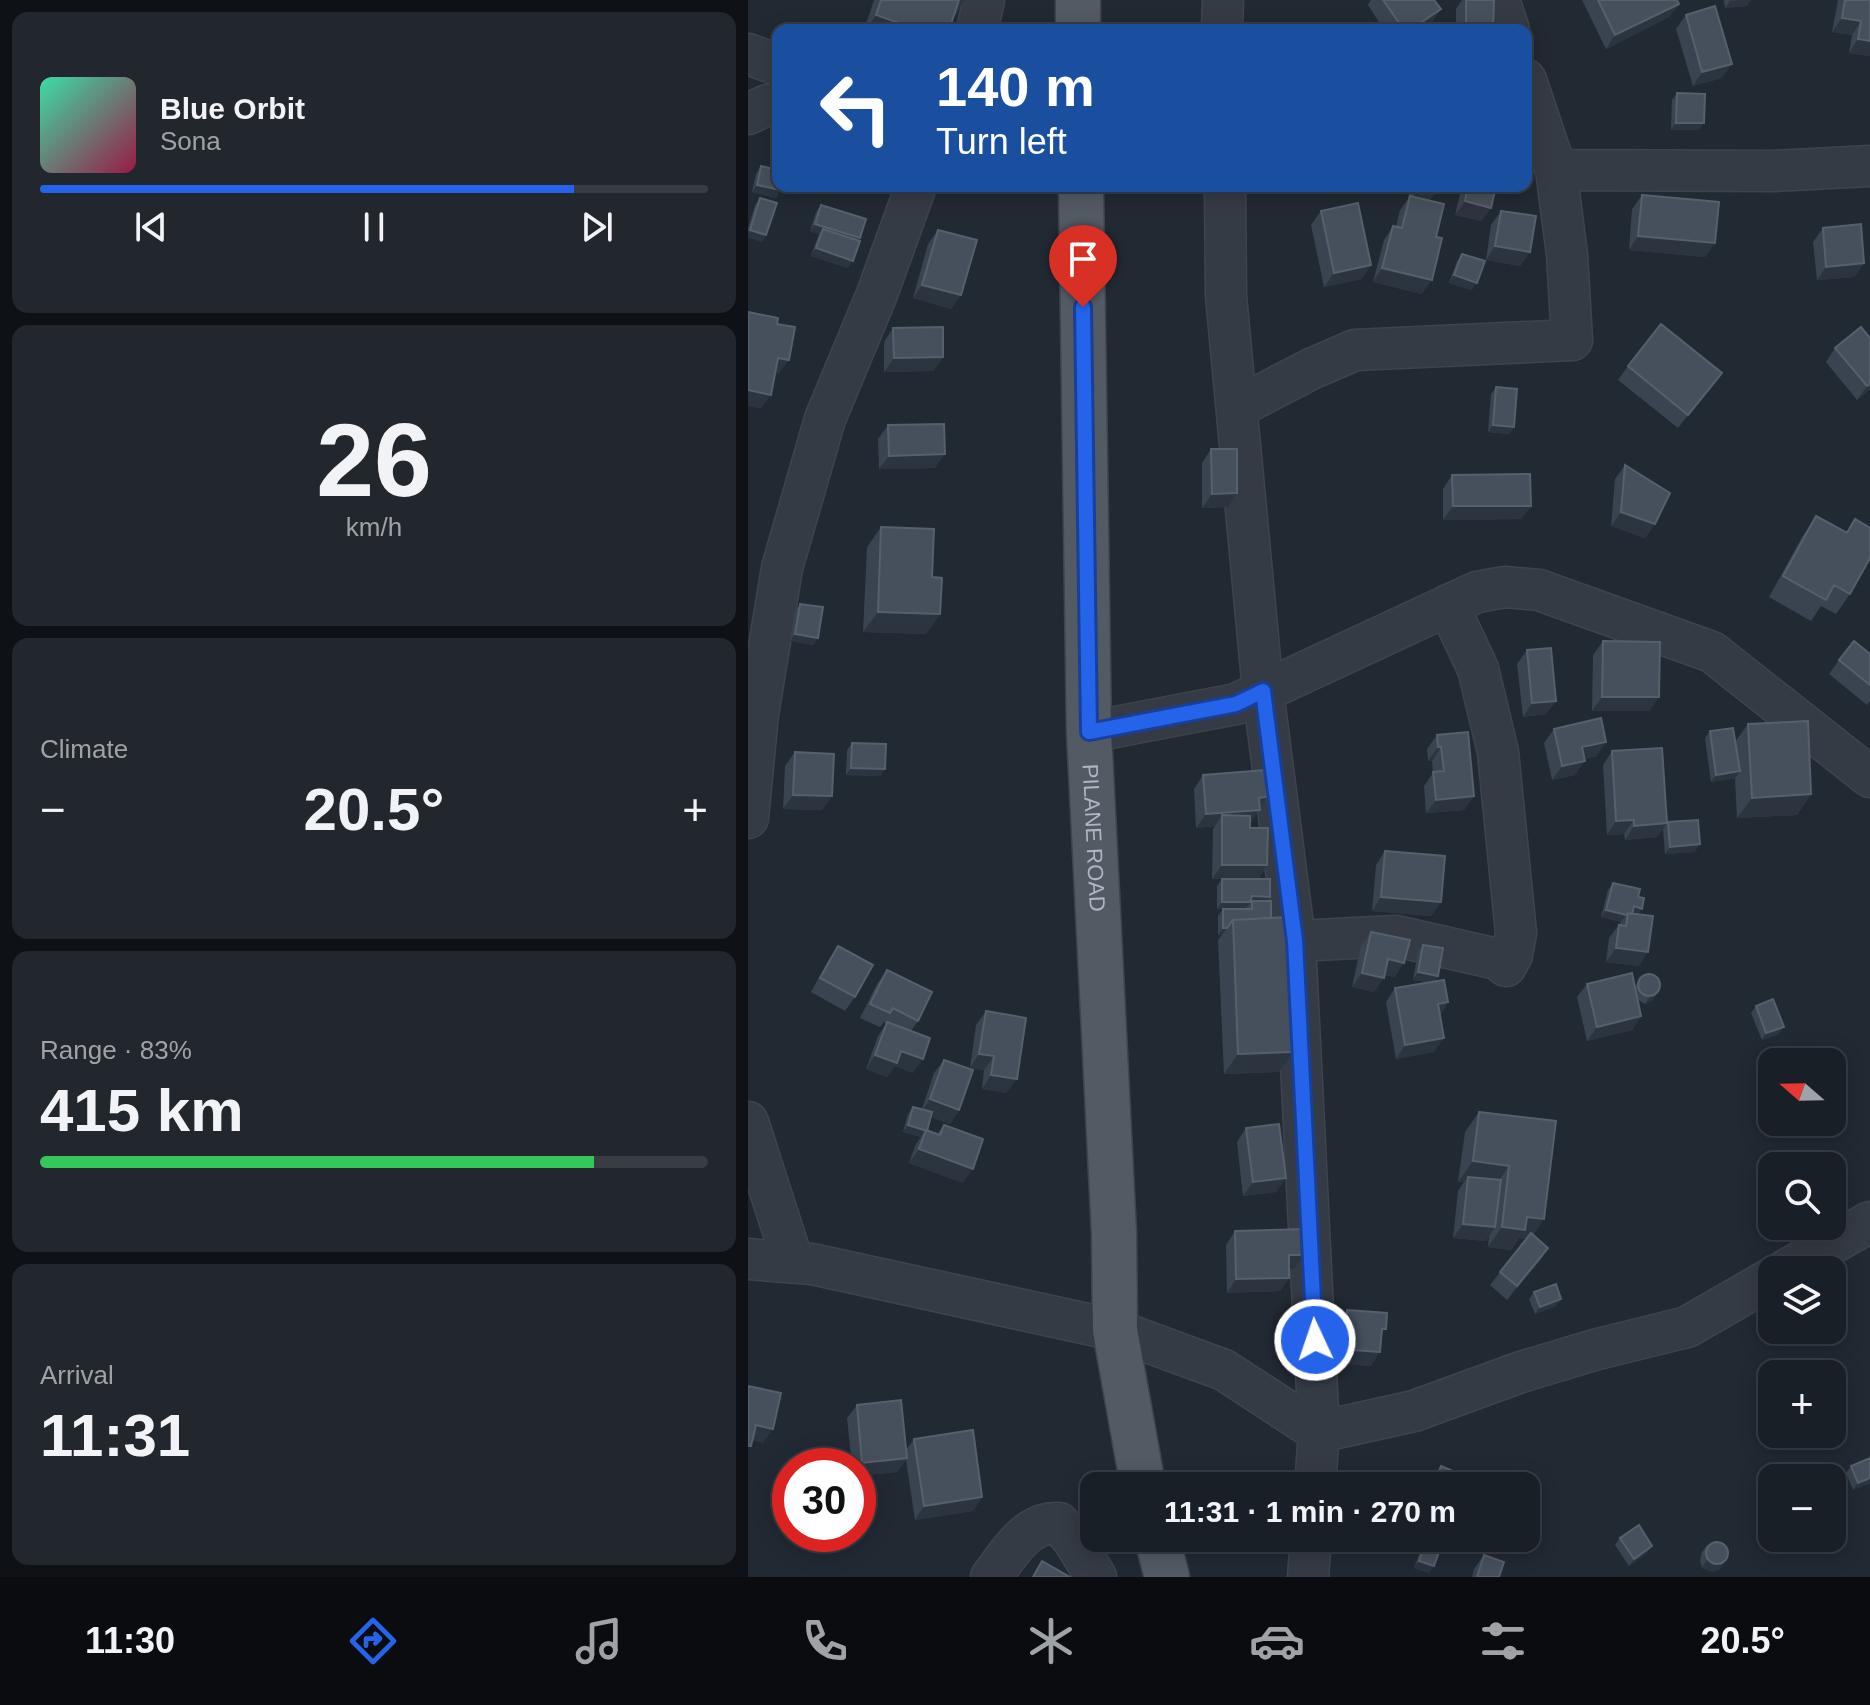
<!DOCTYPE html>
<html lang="en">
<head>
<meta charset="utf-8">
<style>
	:root { --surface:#191f26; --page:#22272e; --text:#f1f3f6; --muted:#9fa2a7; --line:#373d43; --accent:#2563eb }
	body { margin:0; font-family:Helvetica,sans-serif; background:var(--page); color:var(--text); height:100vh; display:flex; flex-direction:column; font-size:30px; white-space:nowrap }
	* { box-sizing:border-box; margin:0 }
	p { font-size:26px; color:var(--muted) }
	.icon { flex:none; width:44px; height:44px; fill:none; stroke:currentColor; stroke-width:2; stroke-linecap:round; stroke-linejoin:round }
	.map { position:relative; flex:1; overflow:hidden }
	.details { display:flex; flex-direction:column; gap:12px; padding:12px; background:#0e1115; width:748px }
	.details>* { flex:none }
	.guide { position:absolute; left:24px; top:24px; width:760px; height:168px; border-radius:16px; box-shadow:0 4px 20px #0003,0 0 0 2px var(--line); background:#1a4fa0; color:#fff; overflow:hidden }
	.needle { width:52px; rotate:290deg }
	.buttons { position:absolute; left:1010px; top:1048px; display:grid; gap:16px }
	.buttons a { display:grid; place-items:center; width:88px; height:88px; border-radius:16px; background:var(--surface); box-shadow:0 4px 20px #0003,0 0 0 2px var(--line); font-size:40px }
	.speed { position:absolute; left:24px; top:1448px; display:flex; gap:16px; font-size:40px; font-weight:700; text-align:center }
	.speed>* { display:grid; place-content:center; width:104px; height:104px; border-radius:50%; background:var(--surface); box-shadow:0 4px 20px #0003,0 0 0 2px var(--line); line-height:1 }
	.speed .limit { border:12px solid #d22; background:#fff; color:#111 }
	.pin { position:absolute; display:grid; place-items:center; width:68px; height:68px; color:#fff; margin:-82px -34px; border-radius:50% 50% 50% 0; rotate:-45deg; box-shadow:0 0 8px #0007 }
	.pin .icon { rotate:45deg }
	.me { position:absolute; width:88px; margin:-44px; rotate:357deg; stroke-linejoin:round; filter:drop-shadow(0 0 6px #0008) }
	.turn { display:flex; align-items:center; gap:28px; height:168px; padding:0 32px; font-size:36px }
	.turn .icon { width:104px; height:104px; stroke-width:2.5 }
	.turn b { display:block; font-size:56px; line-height:68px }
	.big { font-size:60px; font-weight:600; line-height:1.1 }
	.details .card { flex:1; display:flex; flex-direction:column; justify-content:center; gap:12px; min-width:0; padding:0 28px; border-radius:16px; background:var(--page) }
	.details .dial { align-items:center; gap:0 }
	.dial b { font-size:104px; line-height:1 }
	.song { display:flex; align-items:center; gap:24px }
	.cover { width:96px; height:96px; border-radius:12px; background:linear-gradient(135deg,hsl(160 70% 55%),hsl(340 70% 35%)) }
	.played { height:8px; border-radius:4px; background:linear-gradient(90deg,var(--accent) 80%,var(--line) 80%) }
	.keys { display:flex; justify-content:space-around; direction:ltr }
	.heat { display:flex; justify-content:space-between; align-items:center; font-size:44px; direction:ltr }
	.charge { height:12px; border-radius:6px; background:linear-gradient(90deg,#34c759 83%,var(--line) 0) }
	.trip { position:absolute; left:332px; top:1472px; width:460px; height:80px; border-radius:16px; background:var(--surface); box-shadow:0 4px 20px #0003,0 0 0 2px var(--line); font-weight:600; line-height:80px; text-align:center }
	.tab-bar { display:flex; height:128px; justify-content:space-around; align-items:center; background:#0a0c0f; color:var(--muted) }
	.tab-bar .icon { width:56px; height:56px }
	.tab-bar .on { color:var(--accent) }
	.tab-bar b { font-size:36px; color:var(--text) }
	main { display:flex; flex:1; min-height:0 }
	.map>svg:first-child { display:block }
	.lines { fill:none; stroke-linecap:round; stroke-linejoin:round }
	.minor-casing { stroke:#3e444e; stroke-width:43 }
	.major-casing { stroke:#3e444e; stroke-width:47 }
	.minor { stroke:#343b44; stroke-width:40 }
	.major { stroke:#525a64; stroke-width:44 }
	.wall { fill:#3a4450 }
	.shaded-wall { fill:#2b343f }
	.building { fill:#46505c; stroke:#56606c; stroke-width:2 }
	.route-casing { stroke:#184099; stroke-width:20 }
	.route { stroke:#2563eb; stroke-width:14 }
	.labels { text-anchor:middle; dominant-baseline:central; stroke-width:8; stroke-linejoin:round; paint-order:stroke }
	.street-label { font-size:22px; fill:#aeb6c1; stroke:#1a2029 }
</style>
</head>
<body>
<main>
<section class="details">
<div class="card">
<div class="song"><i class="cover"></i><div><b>Blue Orbit</b><p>Sona</p></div></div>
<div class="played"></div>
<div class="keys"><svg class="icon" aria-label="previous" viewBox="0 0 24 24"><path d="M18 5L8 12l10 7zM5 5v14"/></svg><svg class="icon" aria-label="pause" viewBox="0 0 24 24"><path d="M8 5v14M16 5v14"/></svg><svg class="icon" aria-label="next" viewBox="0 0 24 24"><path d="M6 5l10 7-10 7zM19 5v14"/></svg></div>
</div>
<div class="card dial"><b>26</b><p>km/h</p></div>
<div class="card"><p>Climate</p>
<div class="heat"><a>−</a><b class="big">20.5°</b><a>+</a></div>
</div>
<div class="card"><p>Range · 83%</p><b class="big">415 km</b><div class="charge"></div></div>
<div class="card"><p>Arrival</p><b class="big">11:31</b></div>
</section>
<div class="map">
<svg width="1122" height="1577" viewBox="0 0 1122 1577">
	<rect width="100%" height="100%" fill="#212933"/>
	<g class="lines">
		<defs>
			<path id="minor" d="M751,0L761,30
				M229,30L236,0
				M474,30L475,0
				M0,54L30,65
				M0,114L19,105L30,104
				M808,170L1025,171L1122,166
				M477,186L478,296L515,691L547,941L571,1432L567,1486
				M490,407L563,369L607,350L824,340L819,254L808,170L778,80
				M341,732L488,704L729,592L757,587L791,590L964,652L1122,777
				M0,818L10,714L34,568L77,419L129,294L168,186
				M547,941L648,936L749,959L758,966L764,955L768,933L750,752L730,669L700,605
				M0,1122L45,1262
				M0,1259L64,1264L367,1330L476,1370L571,1432L666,1411L773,1372L846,1350L939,1327L1024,1278
				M1038,1270L1122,1222
				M243,1577C261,1554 278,1521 311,1523L326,1541L348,1577
				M560,1577L563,1538"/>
			<g id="major">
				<path d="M330,0V30"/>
				<path id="s1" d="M333,186L341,732L366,1233L367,1330L395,1486"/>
				<path d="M409,1538L419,1577"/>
			</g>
		</defs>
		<!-- minor casing -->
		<use href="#minor" class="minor-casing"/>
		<!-- major casing -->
		<use href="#major" class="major-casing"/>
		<!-- minor -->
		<use href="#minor" class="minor"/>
		<!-- major -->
		<use href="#major" class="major"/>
	</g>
	<!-- wall -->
	<path class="wall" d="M126,0H217L206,17L201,30H116Z
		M623,0H686L693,9L683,23L672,30H636L620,5Z
		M714,0H746L745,30H708V9Z
		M834,0H929L931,4L921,17L858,49Z
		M976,0H1003L999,6L977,8Z
		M1090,0H1122V54L1121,56L1101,53L1104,35L1084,32Z
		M938,15L974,78L945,86L928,29Z
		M929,93L951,130H923L924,100Z
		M13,166L32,190L28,198L4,192L8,174Z
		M634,186H697L693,192H688L681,201L674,294L625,282L636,240L645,226H648L652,210L660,199L661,192L634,189Z
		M714,186H748L743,208L733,221L707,215Z
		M894,195L967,243L957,257L881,250L884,209Z
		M12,198L18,235L14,242L0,237V228L7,205Z
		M73,205L110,240L100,268L63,256L71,234L62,231L68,212Z
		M573,211L614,279L576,287L563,225Z
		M753,211L782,252L772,266L738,260L743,225Z
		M1075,228L1107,277L1069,280L1065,242Z
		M190,230L213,295L203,309L165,298L180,244Z
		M714,254L724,290L701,283L709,261Z
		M145,328L195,357L185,371L136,372V342Z
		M1087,348L1122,389L1109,400L1078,362Z
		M880,366L974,373L930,428L870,380Z
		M748,387L766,427L761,434L740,432L743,394Z
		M140,425L187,468L131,469L130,439Z
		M463,449L480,507L454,508V463Z
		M877,465L907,524L897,538L863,526L867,479Z
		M704,475L783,506L773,519L695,520V489Z
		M1068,516L1098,533L1107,519L1102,594L1088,614L1073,606L1063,621L1021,597L1054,537Z
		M133,527L184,577L192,614L178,634L115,632L119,547Z
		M52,604L70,638L65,645L42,641L47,611Z
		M855,641L911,697L901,711H844L845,655Z
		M779,650L808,701L798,714L775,717L769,664Z
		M1122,654V701L1119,705L1081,674L1091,660Z
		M1000,724L1063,794L1049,815L989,818L987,778L963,782L957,738L962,731L987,742Z
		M806,729L849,756L836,759L827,775L804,780L796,743Z
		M689,735L726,796L716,810L678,813L676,786L685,773L684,761H680L679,749Z
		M104,743L137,769L132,776L98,775L99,750Z
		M864,751L919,823L909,837L877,840L876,834L859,835L855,765Z
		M47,752L84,796L74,810L35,809L37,766Z
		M455,775L519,797L502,824V828L519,865L510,879L522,897L519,901L523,918L531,1072L476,1074L470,940L474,935H470V916L475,909H469V886L474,879H464L465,829L467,826L448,828L446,789Z
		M920,822L947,852L917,854L915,829Z
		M637,851L693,902L683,916L624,911L628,865Z
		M865,883L890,897L891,966L858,962L861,938L873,922L853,917L860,890Z
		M623,932L647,977L637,975L626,992L604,987L613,946Z
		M675,945L690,976L687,981L700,1002L692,1015L686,1052L648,1059L638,1002L647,988L681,982L665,980L670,952Z
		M90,946L107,997L97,1011L63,992L81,959Z
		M139,970L170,1021L163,1031L165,1073L147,1066L139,1077L118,1069L130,1036L138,1024L136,1022L132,1027L112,1018L129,984Z
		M893,977L904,1001L897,1004L890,1000L893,1016L884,1030L839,1041L829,997L839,984L887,987Z
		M1008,1006L1031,1034L1014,1040L1003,1013Z
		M238,1011L259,1093L234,1089L236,1070L222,1068L228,1025Z
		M196,1060L211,1110L202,1124L183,1117L179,1130L189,1134L196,1125L215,1183L161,1163L168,1144L173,1137L155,1132L160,1114L165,1107L174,1109L186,1073Z
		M731,1112L808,1121L785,1235L800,1248L791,1262L759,1300L742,1285L778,1239L771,1238L763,1250L740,1247L741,1236L738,1241L705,1238L710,1191L716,1182H710L717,1132Z
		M498,1128L538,1178L528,1192L495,1196L489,1142Z
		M487,1231L546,1269H541V1278L532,1291L479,1293L478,1245Z
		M786,1292L813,1299L808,1306L787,1314L781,1299Z
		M599,1310L634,1335L623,1366L595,1364L596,1360H587L589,1324Z
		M109,1405L158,1450L166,1439L234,1497L225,1511L167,1520L158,1460L149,1472L110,1476V1466H104L99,1418Z
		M1122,1458V1483L1105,1490L1098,1473L1103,1466Z
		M693,1466L729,1486H666L669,1481L681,1486L683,1480Z
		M677,1538H696L681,1573L666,1568Z
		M872,1538L899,1553L881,1566L867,1545Z
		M959,1545L972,1569L965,1572L954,1568L952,1560L954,1552Z
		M736,1555L751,1577H724L726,1569Z"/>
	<!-- shaded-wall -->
	<path class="shaded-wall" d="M209,0H217L205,17Z
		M992,0H1003L999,6L977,8L982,1Z
		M931,4L921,17L858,49L867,35Z
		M693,9L683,23L672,30H662Z
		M128,15L171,30H118Z
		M1094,18L1113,21L1104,35L1084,32Z
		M1110,39L1122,41V54L1121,56L1101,53Z
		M984,64L974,78L945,86L954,72Z
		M928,123H956L951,130H923Z
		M9,185L32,190L28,198L4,192Z
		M637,186H665L661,192L634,189Z
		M684,186H697L693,192H688L679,204L660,203L670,189Z
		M717,201L743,208L733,221L707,215Z
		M67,224L112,238L107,245L75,229L71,234L62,231Z
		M2,230L18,235L14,242L0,237V233Z
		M890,236L967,243L957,257L881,250Z
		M747,246L782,252L772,266L738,260Z
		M68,248L105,261L100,268L63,256Z
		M1116,263L1107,277L1069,280L1078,267Z
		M623,265L614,279L576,287L586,273Z
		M634,268L684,280L674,294L625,282Z
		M706,275L729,283L724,290L701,283Z
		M174,285L213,295L203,309L165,298Z
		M195,357L185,371L136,372L146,358Z
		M30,358L41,360L31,374L20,372Z
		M974,373L964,387L930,428L940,415Z
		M1122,384V389L1109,400L1119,386Z
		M0,390L23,395L13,409L0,406Z
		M745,425L766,427L761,434L740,432Z
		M197,454L187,468L131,469L141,456Z
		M489,493L480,507L454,508L464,494Z
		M705,506H783L773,519L695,520Z
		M873,512L907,524L897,538L863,526Z
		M130,612L192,614L178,634L115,632Z
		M47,634L70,638L65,645L42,641Z
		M854,697H911L901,711H844Z
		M808,701L798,714L775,717L784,703Z
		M858,742L849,756L824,761L834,747Z
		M690,747H693L684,761H680Z
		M837,761L827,775L804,780L814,766Z
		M103,768L137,769L132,776L98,775Z
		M992,771L987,779L963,782L968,775Z
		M1063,794L1049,815L989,818L1004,798Z
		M45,795L84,796L74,810L35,809Z
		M726,796L716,810L678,813L688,800Z
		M519,797L502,824L474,815L467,826L448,828L458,814L511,798Z
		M886,820L876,834L859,835L868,821Z
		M919,823L909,837L877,840L886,826Z
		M952,844L947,852L917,854L922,847Z
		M474,865H519L509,879H464Z
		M504,896L522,897L517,904L504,901L497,909H469L474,902Z
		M633,897L693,902L683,916L624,911Z
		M886,906L894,909L889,916L881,913Z
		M858,910L878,915L873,922L853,917Z
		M475,928H479L474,935H470Z
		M868,948L900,952L891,966L858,962Z
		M640,959L656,963L647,977L630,973Z
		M670,972L690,976L686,983L665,980Z
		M614,973L636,978L626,992L604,987Z
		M909,994L904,1001L897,1004L902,997Z
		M700,1002L690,1016V1004Z
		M893,1016L884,1030L839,1041L849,1027Z
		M1036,1027L1031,1034L1014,1040L1018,1033Z
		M696,1038L686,1052L648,1059L657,1045Z
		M153,1051L175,1059L165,1073L147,1066L139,1077L118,1069L127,1055Z
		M545,1052L531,1072L476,1074L490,1054Z
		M231,1054L246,1056L236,1070L222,1068Z
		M243,1075L269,1079L259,1093L234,1089Z
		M182,1099L211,1110L202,1124L172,1113Z
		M160,1125L178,1130L173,1137L155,1132Z
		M171,1149L225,1169L215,1183L161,1163Z
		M725,1161L761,1166L747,1186L720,1177L716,1182H710Z
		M538,1178L528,1192L495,1196L505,1182Z
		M779,1217L796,1219L782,1240L771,1238L763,1250L740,1247L754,1227Z
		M715,1224L747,1227L738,1241L705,1238Z
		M800,1248L791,1262L759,1300L769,1286Z
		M541,1255H556L546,1269H532Z
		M541,1278L532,1291L479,1293L488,1279Z
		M813,1299L808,1306L787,1314L792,1307Z
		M596,1346H606L596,1360H587Z
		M605,1350L632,1352L623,1366L595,1364Z
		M8,1425L25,1429L15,1443L0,1440Z
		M159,1458L149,1472L110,1476V1469L114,1463Z
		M1122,1478V1483L1105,1490L1110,1483Z
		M234,1497L225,1511L167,1520L176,1506Z
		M904,1546L899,1553L881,1566L886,1559Z
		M959,1560L977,1562L972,1569L965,1572L954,1568Z
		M671,1561L686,1566L681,1573L666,1568Z"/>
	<!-- building -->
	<path class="building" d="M133,0H211L201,30H171L128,15Z
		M635,0H686L693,9L662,30H656Z
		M718,0H746L745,30H718Z
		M850,0H929L931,4L867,35Z
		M1097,0H1122V41L1110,39L1113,21L1094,18Z
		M967,6L984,64L954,72L938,15Z
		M929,93L957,94L956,123H928Z
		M13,166L30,170V186H33L32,190L9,185Z
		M670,186H689V190L670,189Z
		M720,186H748L743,208L717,201Z
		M894,195L971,202L967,243L890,236Z
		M662,196L696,204L688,237L694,238L684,280L634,268L645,226L654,228Z
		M12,198L29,203L18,235L2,230Z
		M610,203L623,265L586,273L573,211Z
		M73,205L118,219L112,238L67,224Z
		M753,211L788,216L782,252L747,246Z
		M1113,224L1116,263L1078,267L1075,228Z
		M75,229L112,241L105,261L68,248Z
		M190,230L229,240L213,295L174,285Z
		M714,254L737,261L729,283L706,275Z
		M0,312L30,318L29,324L47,327L41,360L30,358L23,395L0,390Z
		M913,324L974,373L940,415L880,366Z
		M195,327V357L146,358L145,328Z
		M1113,327L1122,338V384L1119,386L1087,348Z
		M748,387L769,389L766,427L745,425Z
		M196,424L197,454L141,456L140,425Z
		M463,449H489V493L464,494Z
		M877,465L922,493L907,524L873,512Z
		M782,474L783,506H705L704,475Z
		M1068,516L1099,533L1107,519L1122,528V558L1102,594L1086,585L1078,600L1035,576Z
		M133,527L186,529L184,577L194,578L192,614L130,612Z
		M52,604L75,607L70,638L47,634Z
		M855,641L912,642L911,697H854Z
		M1106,641L1122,654V685L1091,660Z
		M803,648L808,701L784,703L779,650Z
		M853,718L858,742L834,747L837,761L814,766L806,729Z
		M1060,721L1063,794L1004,798L1000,724Z
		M985,728L992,771L968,775L962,731Z
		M720,732L726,796L688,800L685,772L696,771L693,747H690L689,735Z
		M104,743L138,744L137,769L103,768Z
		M914,748L919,823L886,826V820L868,821L864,751Z
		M47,752L86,754L84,796L45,795Z
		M517,770L519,797L511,798L512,810L458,814L455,775Z
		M474,815L502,816V828H520L519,865H474Z
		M950,820L952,844L922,847L920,822Z
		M637,851L697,856L693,902L633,897Z
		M474,879H522V897L504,896L502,902H474Z
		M865,883L892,889L890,897L896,898L894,909L886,906L884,914L880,913L879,915L858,910Z
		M504,901H523V918L485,920L479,928H475V909H504Z
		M880,913L905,916L900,952L868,948L871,925L878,926Z
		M540,917L545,1052L490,1054L485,920Z
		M623,932L662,940L656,963L640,959L636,978L614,973Z
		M675,945L695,948L690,976L670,972Z
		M90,946L125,965L107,997L72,978Z
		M139,970L184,992L170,1021L145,1008L142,1013L122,1004Z
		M884,973L893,1016L849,1027L839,984Z
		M890 985a11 11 0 1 1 22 0a11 11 0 1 1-22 0Z
		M696,980L700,1002L690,1004L696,1038L657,1045L647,988Z
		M1025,999L1036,1027L1018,1033L1008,1006Z
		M238,1011L278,1018L269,1079L243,1075L246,1056L231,1054Z
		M139,1022L182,1038L175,1059L153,1051L149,1063L127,1055Z
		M196,1060L225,1070L211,1110L182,1099Z
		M165,1107L184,1112L179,1131L160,1125Z
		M731,1112L808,1121L796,1219L779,1217L777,1230L754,1227L761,1166L725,1161Z
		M531,1124L538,1178L505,1182L498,1128Z
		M196,1125L235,1139L225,1169L171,1149L178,1130L192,1135Z
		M720,1177L753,1180L747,1227L715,1224Z
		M555,1229L556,1255H541V1278L488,1279L487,1231Z
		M783,1233L800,1248L769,1286L752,1272Z
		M808,1284L813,1299L792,1307L786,1292Z
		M599,1310L639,1313L638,1329H634L632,1352L605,1350L606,1346H596Z
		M0,1386L33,1393L25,1429L8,1425L3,1446H0Z
		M153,1400L159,1458L114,1463L109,1405Z
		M225,1430L234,1497L176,1506L166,1439Z
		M1122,1458V1478L1110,1483L1103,1466Z
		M693,1466L731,1482L729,1486H685Z
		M669,1481L681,1486H667Z
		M891,1525L904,1546L886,1559L872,1538Z
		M679,1538H696L686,1566L671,1561Z
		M958 1553a11 11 0 1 1 22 0a11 11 0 1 1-22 0Z
		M736,1555L756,1562L751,1577H729Z
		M294,1561L322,1577H285Z"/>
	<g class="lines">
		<defs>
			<path id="route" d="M335,307L341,732L488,704L515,691L547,941L567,1340"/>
		</defs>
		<!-- route casing -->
		<use href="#route" class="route-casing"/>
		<!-- route -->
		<use href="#route" class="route"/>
	</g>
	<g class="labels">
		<!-- street labels -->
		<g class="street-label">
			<text stroke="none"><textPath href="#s1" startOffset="652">PILANE ROAD</textPath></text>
		</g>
	</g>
</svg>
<div class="buttons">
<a><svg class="needle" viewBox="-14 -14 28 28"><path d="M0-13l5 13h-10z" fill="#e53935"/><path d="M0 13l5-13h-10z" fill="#9fa2a7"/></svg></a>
<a><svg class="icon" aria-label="search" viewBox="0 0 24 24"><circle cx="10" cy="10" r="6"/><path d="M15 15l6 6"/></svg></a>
<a><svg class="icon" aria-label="layers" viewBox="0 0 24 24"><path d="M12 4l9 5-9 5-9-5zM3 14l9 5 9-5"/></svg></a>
<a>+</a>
<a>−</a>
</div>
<div class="speed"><div class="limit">30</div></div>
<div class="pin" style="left:335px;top:307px;background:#d93025"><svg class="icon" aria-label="arrive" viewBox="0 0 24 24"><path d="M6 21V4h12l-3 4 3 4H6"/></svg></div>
<svg class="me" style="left:567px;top:1340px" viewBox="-20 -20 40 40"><circle r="17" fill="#2563eb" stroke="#fff" stroke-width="3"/><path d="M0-11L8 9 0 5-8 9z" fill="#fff"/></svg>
<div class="trip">11:31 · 1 min · 270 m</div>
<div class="guide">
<div class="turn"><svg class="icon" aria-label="left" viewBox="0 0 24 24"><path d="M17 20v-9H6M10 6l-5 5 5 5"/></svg><div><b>140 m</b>Turn left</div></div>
</div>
</div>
</main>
<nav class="tab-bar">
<b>11:30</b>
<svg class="icon on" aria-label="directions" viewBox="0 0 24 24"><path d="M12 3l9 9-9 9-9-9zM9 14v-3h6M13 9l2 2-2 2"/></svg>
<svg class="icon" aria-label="music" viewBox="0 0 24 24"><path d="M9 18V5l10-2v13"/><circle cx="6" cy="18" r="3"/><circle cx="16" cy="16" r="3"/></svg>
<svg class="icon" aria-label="phone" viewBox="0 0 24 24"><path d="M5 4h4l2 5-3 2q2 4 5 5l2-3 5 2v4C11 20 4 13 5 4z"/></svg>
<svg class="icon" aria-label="climate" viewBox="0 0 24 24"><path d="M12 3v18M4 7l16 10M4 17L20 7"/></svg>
<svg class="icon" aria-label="car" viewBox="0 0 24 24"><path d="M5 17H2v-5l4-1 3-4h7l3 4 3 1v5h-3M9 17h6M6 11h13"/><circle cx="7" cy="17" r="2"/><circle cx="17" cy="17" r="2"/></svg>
<svg class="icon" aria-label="filters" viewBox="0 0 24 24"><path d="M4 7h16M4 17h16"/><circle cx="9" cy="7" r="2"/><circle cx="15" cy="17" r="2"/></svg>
<b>20.5°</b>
</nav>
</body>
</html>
